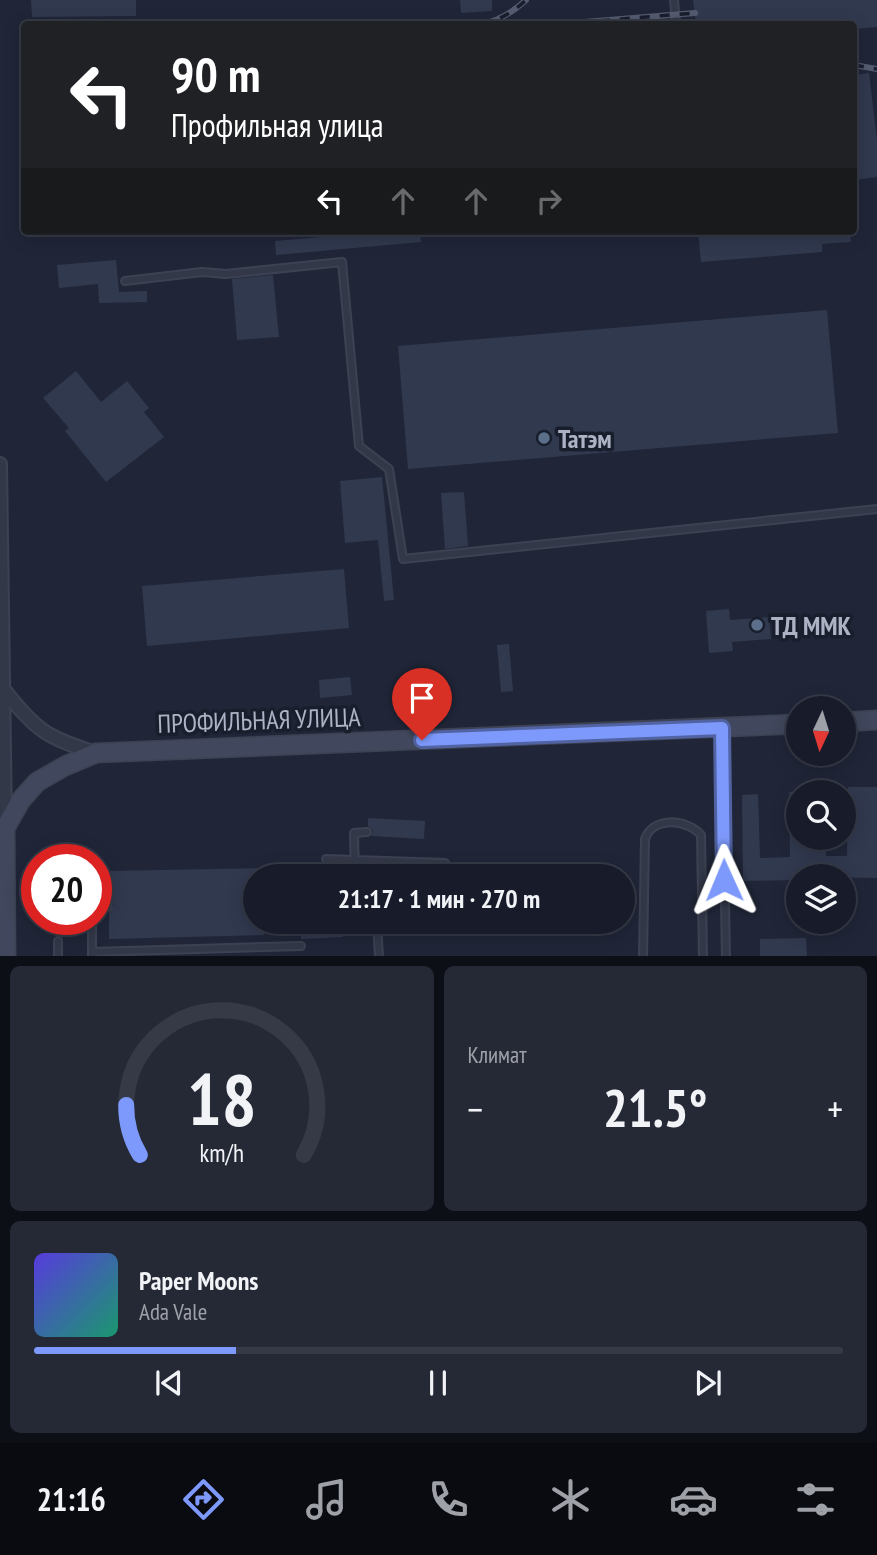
<!DOCTYPE html>
<html lang="ru">
<head>
<meta charset="utf-8">
<style>
	:root { --surface:#181c2a; --page:#252936; --text:#f1f3f6; --muted:#9fa1a8; --line:#363a47; --accent:#7d99fb }
	body { margin:0; font-family:"PT Sans Narrow",sans-serif; background:var(--page); color:var(--text); height:100vh; display:flex; flex-direction:column; font-size:26px; white-space:nowrap }
	* { box-sizing:border-box; margin:0 }
	p { font-size:23px; color:var(--muted) }
	.icon { flex:none; width:38px; height:38px; fill:none; stroke:currentColor; stroke-width:2; stroke-linecap:round; stroke-linejoin:round }
	.map { position:relative; height:956px; overflow:hidden }
	.details { display:flex; flex-direction:column; gap:10px; padding:10px; background:#0d0f17; flex:1 }
	.details>* { flex:none }
	.hud { position:absolute; left:21px; top:21px; width:836px; height:214px; border-radius:7px; box-shadow:0 4px 18px #0003,0 0 0 2px var(--line); background:#202124; color:#fff; overflow:hidden }
	.needle { width:46px; rotate:184deg }
	.buttons { position:absolute; left:786px; top:696px; display:grid; gap:14px }
	.buttons a { display:grid; place-items:center; width:70px; height:70px; border-radius:50%; background:var(--surface); box-shadow:0 4px 18px #0003,0 0 0 2px var(--line); font-size:35px }
	.speed { position:absolute; left:21px; top:844px; display:flex; gap:14px; font-size:35px; font-weight:700; text-align:center }
	.speed>* { display:grid; place-content:center; width:91px; height:91px; border-radius:50%; background:var(--surface); box-shadow:0 4px 18px #0003,0 0 0 2px var(--line); line-height:1 }
	.speed .limit { border:10px solid #d22; background:#fff; color:#111 }
	.pin { position:absolute; display:grid; place-items:center; width:60px; height:60px; color:#fff; margin:-72px -30px; border-radius:50% 50% 50% 0; rotate:-45deg; box-shadow:0 0 7px #0007 }
	.pin .icon { rotate:45deg }
	.me { position:absolute; width:77px; margin:-38px; rotate:359deg; stroke-linejoin:round; filter:drop-shadow(0 0 5px #0008) }
	.turn { display:flex; align-items:center; gap:24px; height:147px; padding:0 35px; font-size:32px }
	.turn .icon { width:91px; height:91px; stroke-width:2.5 }
	.turn b { display:block; font-size:49px; line-height:60px }
	.lanes { display:flex; align-items:center; height:66px; padding:0 35px; background:#0003; justify-content:center; gap:35px; direction:ltr }
	.lanes .off { opacity:.35 }
	.big { font-size:52px; font-weight:600; line-height:1.1 }
	.details .card { flex:1; display:flex; flex-direction:column; justify-content:center; gap:10px; min-width:0; padding:0 24px; border-radius:10px; background:var(--page) }
	.details .dial { align-items:center; gap:0 }
	.dial svg { height:182px; overflow:visible; fill:none; stroke:var(--line); stroke-width:7; stroke-linecap:round; text-anchor:middle }
	.dial text { fill:var(--text); stroke:none }
	.song { display:flex; align-items:center; gap:21px }
	.cover { width:84px; height:84px; border-radius:10px; background:linear-gradient(135deg,hsl(250 70% 55%),hsl(160 70% 35%)) }
	.played { height:7px; border-radius:4px; background:linear-gradient(90deg,var(--accent) 25%,var(--line) 25%) }
	.keys { display:flex; justify-content:space-around; direction:ltr }
	.heat { display:flex; justify-content:space-between; align-items:center; font-size:38px; direction:ltr }
	.details .tiles { flex:1; display:grid; gap:10px; grid-template-columns:1fr 1fr }
	.card:last-child { grid-column:span 2 }
	.trip { position:absolute; left:243px; top:864px; width:392px; height:70px; border-radius:35px; background:var(--surface); box-shadow:0 4px 18px #0003,0 0 0 2px var(--line); font-weight:600; line-height:70px; text-align:center }
	.dock { display:flex; height:112px; justify-content:space-around; align-items:center; background:#0a0b11; color:var(--muted) }
	.dock .icon { width:49px; height:49px }
	.dock .current { color:var(--accent) }
	.dock b { font-size:32px; color:var(--text) }
	.map>svg:first-child { display:block }
	.building { fill:#31394f }
	.lines { fill:none; stroke-linecap:round; stroke-linejoin:round }
	.lane-casing { stroke:#3d4252; stroke-width:10 }
	.street-casing { stroke:#3d4252; stroke-width:16 }
	.secondary-casing { stroke:#3d4252; stroke-width:21 }
	.lane { stroke:#333849; stroke-width:6 }
	.street { stroke:#333849; stroke-width:12 }
	.secondary { stroke:#41475c; stroke-width:18 }
	.rail-casing { stroke:#555b70; stroke-width:6 }
	.rail { stroke:#191e2d; stroke-width:3.5; stroke-dasharray:10; stroke-linecap:butt }
	.route-casing { stroke:#5163a3; stroke-width:18 }
	.route { stroke:#7d99fb; stroke-width:12 }
	.service-dot { fill:#5c6f8a; stroke:#191e2d; stroke-width:2.5 }
	.labels { text-anchor:middle; dominant-baseline:central; stroke-width:7; stroke-linejoin:round; paint-order:stroke }
	.poi-label { font-size:26px; font-weight:bold; fill:#adb3c5; stroke:#191e2d; text-anchor:start }
	.street-label { font-size:26px; fill:#adb3c5; stroke:#191e2d }
</style>
</head>
<body>
<div class="map">
<svg width="877" height="957" viewBox="0 0 877 957">
	<rect width="100%" height="100%" fill="#202638"/>
	<!-- building -->
	<path class="building" d="M31,0H136V16L32,17Z
		M460,0H492V11L461,13Z
		M693,0H877V27L854,29V24H696Z
		M869,73L877,140V177L854,180V75Z
		M390,231H420L421,242L276,255L275,241Z
		M698,231H850L851,242L822,244V252L701,262Z
		M116,260L119,292L147,291V302L99,303L98,284L59,288L57,265Z
		M273,275L279,337L237,340L232,279Z
		M827,310L838,433L408,469L398,346Z
		M76,371L101,402L127,381L149,408L144,412L164,437L106,482L65,431L69,428L43,398Z
		M382,477L394,600L384,601L378,540L345,543L340,481Z
		M464,492L468,546L445,549L441,493Z
		M344,569L349,628L147,646L142,586Z
		M729,609L730,620L769,617L771,639L732,642L733,651L709,653L706,611Z
		M509,644L513,691L501,692L497,645Z
		M350,677L352,695L320,698L319,680Z
		M848,787H877V878L798,877V880L743,881L742,795L758,794L760,858L790,857L789,792H798V838H825L826,856H847Z
		M368,818L425,821L424,839L371,836L373,831L368,826Z
		M263,868V877H256V922H264V935L109,939V913L114,906L108,901V871Z
		M53,919H75V934L53,935Z
		M301,922H343V937L301,939Z
		M806,938L807,956H760V939Z"/>
	<g class="lines">
		<defs>
			<path id="lane" d="M674,0L676,24
				M125,281L202,272L226,274L342,262L359,446L389,469L403,559L877,509
				M722,730L726,957
				M326,859L445,863
				M355,877L354,833L367,832
				M96,907H108
				M92,919V957
				M377,922L379,957
				M58,941V957
				M92,952L301,946
				M643,957L645,839C653,816 687,819 701,835L703,957"/>
			<path id="street" d="M0,464L5,824
				M5,691C36,731 48,738 96,753"/>
			<path id="secondary" d="M844,722L877,720
				M6,957L5,828L21,800L37,782L65,766L96,753L798,724"/>
		</defs>
		<!-- lane casing -->
		<use href="#lane" class="lane-casing"/>
		<!-- street casing -->
		<use href="#street" class="street-casing"/>
		<!-- secondary casing -->
		<use href="#secondary" class="secondary-casing"/>
		<!-- lane -->
		<use href="#lane" class="lane"/>
		<!-- street -->
		<use href="#street" class="street"/>
		<!-- secondary -->
		<use href="#secondary" class="secondary"/>
		<defs>
			<path id="rail" d="M481,24C499,21 513,12 526,0
				M560,24L695,13
				M854,65L877,69"/>
		</defs>
		<!-- rail casing -->
		<use href="#rail" class="rail-casing"/>
		<!-- rail -->
		<use href="#rail" class="rail"/>
	</g>
	<g class="lines">
		<defs>
			<path id="route" d="M422,740L722,728L724,880"/>
		</defs>
		<!-- route casing -->
		<use href="#route" class="route-casing"/>
		<!-- route -->
		<use href="#route" class="route"/>
	</g>
	<!-- markers -->
	<g class="service-dot">
		<circle cx="544" cy="438" r="7"/>
		<circle cx="757" cy="625" r="7"/>
	</g>
	<g class="labels">
		<!-- poi labels -->
		<g class="poi-label">
			<text x="558" y="438">Татэм</text>
			<text x="771" y="625">ТД ММК</text>
		</g>
		<!-- street labels -->
		<g class="street-label">
			<text transform="translate(259 720) rotate(-2)">ПРОФИЛЬНАЯ УЛИЦА</text>
		</g>
	</g>
</svg>
<div class="buttons">
<a><svg class="needle" viewBox="-14 -14 28 28"><path d="M0-13l5 13h-10z" fill="#e53935"/><path d="M0 13l5-13h-10z" fill="#9fa1a8"/></svg></a>
<a><svg class="icon" aria-label="search" viewBox="0 0 24 24"><circle cx="10" cy="10" r="6"/><path d="M15 15l6 6"/></svg></a>
<a><svg class="icon" aria-label="layers" viewBox="0 0 24 24"><path d="M12 4l9 5-9 5-9-5zM3 14l9 5 9-5"/></svg></a>
</div>
<div class="speed"><div class="limit">20</div></div>
<div class="pin" style="left:422px;top:740px;background:#d93025"><svg class="icon" aria-label="arrive" viewBox="0 0 24 24"><path d="M6 21V4h12l-3 4 3 4H6"/></svg></div>
<svg class="me" style="left:724px;top:880px" viewBox="-20 -20 40 40"><path d="M0-17L14 15 0 8-14 15z" fill="#7d99fb" stroke="#fff" stroke-width="4"/></svg>
<div class="trip">21:17 · 1 мин · 270 m</div>
<div class="hud">
<div class="turn"><svg class="icon" aria-label="left" viewBox="0 0 24 24"><path d="M17 20v-9H6M10 6l-5 5 5 5"/></svg><div><b>90 m</b>Профильная улица</div></div>
<div class="lanes"><svg class="icon" aria-label="left" viewBox="0 0 24 24"><path d="M17 20v-9H6M10 6l-5 5 5 5"/></svg><svg class="icon off" aria-label="ahead" viewBox="0 0 24 24"><path d="M12 20V5M6 11l6-6 6 6"/></svg><svg class="icon off" aria-label="ahead" viewBox="0 0 24 24"><path d="M12 20V5M6 11l6-6 6 6"/></svg><svg class="icon off" aria-label="right" viewBox="0 0 24 24"><path d="M7 20v-9h11M14 6l5 5-5 5"/></svg></div>
</div>
</div>
<section class="details">
<div class="tiles">
<div class="card dial"><svg viewBox="0 0 100 80">
<path d="M14 69A42 42 0 1 1 86 69"/>
<path d="M14 69A42 42 0 0 1 8 47" stroke="#7d99fb"/>
<text x="50" y="56" font-size="32" font-weight="700">18</text>
<text x="50" y="72" font-size="11">km/h</text>
</svg></div>
<div class="card"><p>Климат</p>
<div class="heat"><a>−</a><b class="big">21.5°</b><a>+</a></div>
</div>
<div class="card">
<div class="song"><i class="cover"></i><div><b>Paper Moons</b><p>Ada Vale</p></div></div>
<div class="played"></div>
<div class="keys"><svg class="icon" aria-label="previous" viewBox="0 0 24 24"><path d="M18 5L8 12l10 7zM5 5v14"/></svg><svg class="icon" aria-label="pause" viewBox="0 0 24 24"><path d="M8 5v14M16 5v14"/></svg><svg class="icon" aria-label="next" viewBox="0 0 24 24"><path d="M6 5l10 7-10 7zM19 5v14"/></svg></div>
</div>
</div>
</section>
<nav class="dock">
<b>21:16</b>
<svg class="icon current" aria-label="directions" viewBox="0 0 24 24"><path d="M12 3l9 9-9 9-9-9zM9 14v-3h6M13 9l2 2-2 2"/></svg>
<svg class="icon" aria-label="music" viewBox="0 0 24 24"><path d="M9 18V5l10-2v13"/><circle cx="6" cy="18" r="3"/><circle cx="16" cy="16" r="3"/></svg>
<svg class="icon" aria-label="phone" viewBox="0 0 24 24"><path d="M5 4h4l2 5-3 2q2 4 5 5l2-3 5 2v4C11 20 4 13 5 4z"/></svg>
<svg class="icon" aria-label="climate" viewBox="0 0 24 24"><path d="M12 3v18M4 7l16 10M4 17L20 7"/></svg>
<svg class="icon" aria-label="car" viewBox="0 0 24 24"><path d="M5 17H2v-5l4-1 3-4h7l3 4 3 1v5h-3M9 17h6M6 11h13"/><circle cx="7" cy="17" r="2"/><circle cx="17" cy="17" r="2"/></svg>
<svg class="icon" aria-label="filters" viewBox="0 0 24 24"><path d="M4 7h16M4 17h16"/><circle cx="9" cy="7" r="2"/><circle cx="15" cy="17" r="2"/></svg>
</nav>
</body>
</html>
